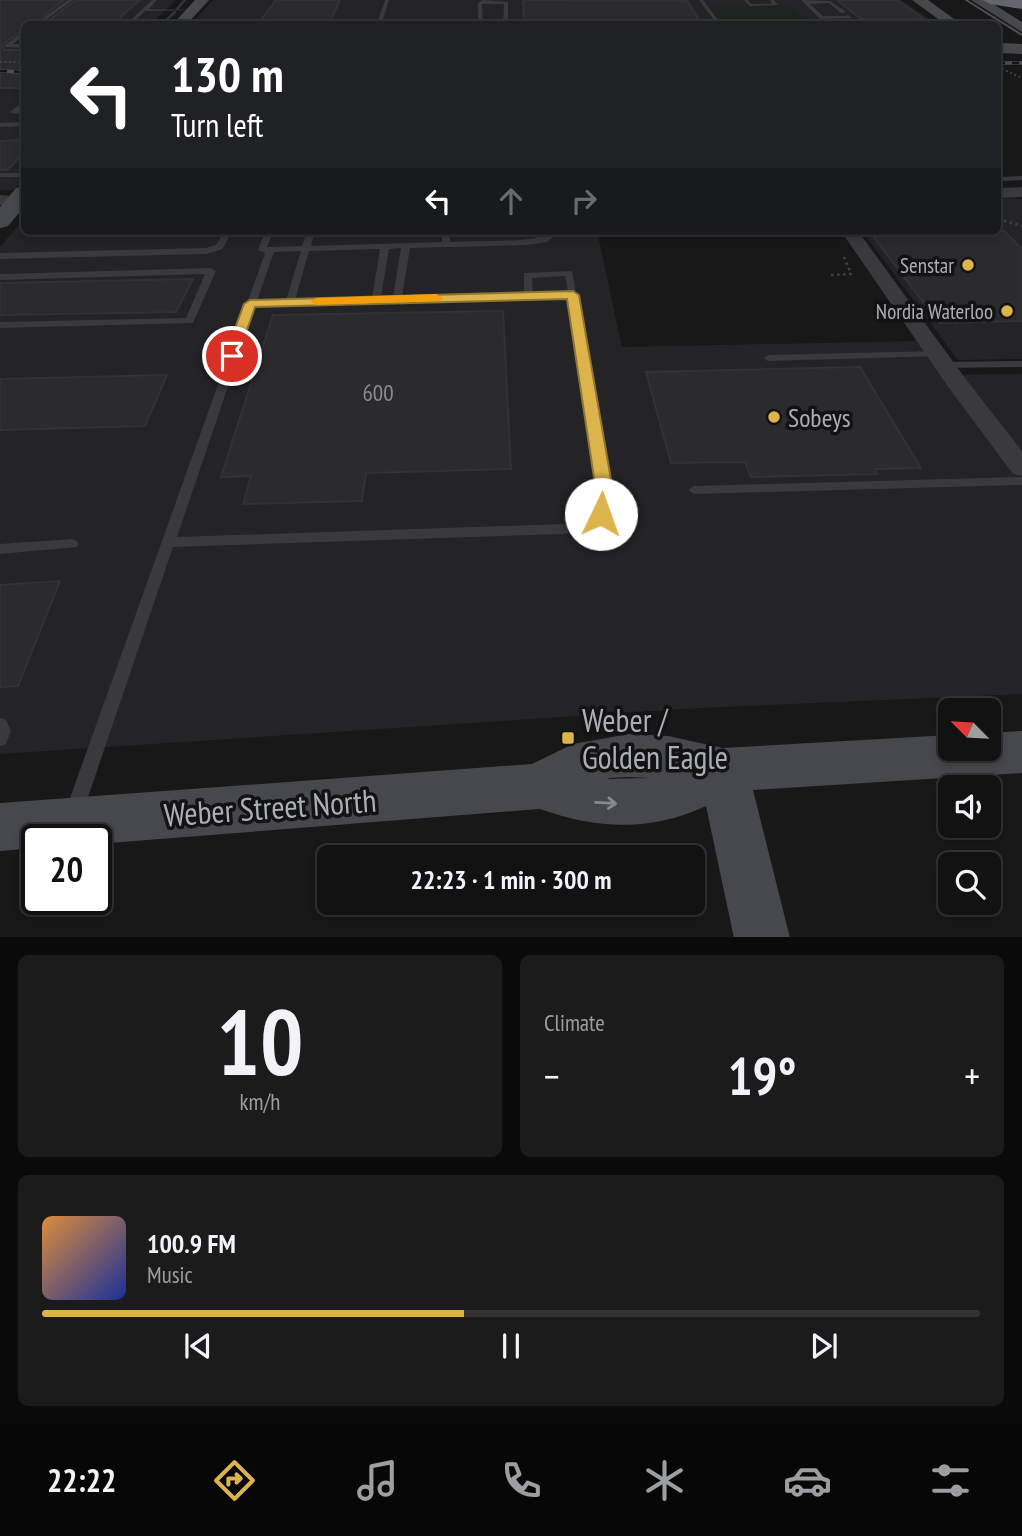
<!DOCTYPE html>
<html lang="en">
<head>
<meta charset="utf-8">
<style>
	:root { --surface:#121213; --page:#1b1b1c; --text:#f1f3f6; --muted:#9c9ea0; --line:#313233; --accent:#ddb44c }
	body { margin:0; font-family:"PT Sans Narrow",sans-serif; background:var(--page); color:var(--text); height:100vh; display:flex; flex-direction:column; font-size:26px; white-space:nowrap }
	* { box-sizing:border-box; margin:0 }
	p { font-size:23px; color:var(--muted) }
	.icon { flex:none; width:38px; height:38px; fill:none; stroke:currentColor; stroke-width:2; stroke-linecap:round; stroke-linejoin:round }
	.map { position:relative; height:937px; overflow:hidden }
	.details { display:flex; flex-direction:column; gap:18px; padding:18px; background:#0a0a0a; flex:1 }
	.details>* { flex:none }
	.top-card { position:absolute; left:21px; top:21px; width:980px; height:214px; border-radius:10px; box-shadow:0 4px 10px #0003,0 0 0 2px var(--line); background:#202124; color:#fff; overflow:hidden }
	.needle { width:46px; rotate:294deg }
	.buttons { position:absolute; left:938px; top:698px; display:grid; gap:14px }
	.buttons a { display:grid; place-items:center; width:63px; height:63px; border-radius:10px; background:var(--surface); box-shadow:0 4px 10px #0003,0 0 0 2px var(--line); font-size:35px }
	.speed { position:absolute; left:21px; top:824px; display:flex; gap:14px; font-size:35px; font-weight:700; text-align:center }
	.speed>* { display:grid; place-content:center; width:91px; height:91px; border-radius:50%; background:var(--surface); box-shadow:0 4px 10px #0003,0 0 0 2px var(--line); line-height:1 }
	.speed .limit { border:4px solid #111; border-radius:10px; background:#fff; color:#111 }
	.pin { position:absolute; display:grid; place-items:center; width:60px; height:60px; color:#fff; margin:-30px; border:4px solid #fff; border-radius:50%; box-shadow:0 2px 7px #0007 }
	.me { position:absolute; width:77px; margin:-38px; rotate:3deg; stroke-linejoin:round; filter:drop-shadow(0 0 5px #0008) }
	.turn { display:flex; align-items:center; gap:24px; height:147px; padding:0 35px; font-size:32px }
	.turn .icon { width:91px; height:91px; stroke-width:2.5 }
	.turn b { display:block; font-size:49px; line-height:60px }
	.lanes { display:flex; align-items:center; height:66px; padding:0 35px; background:#0003; justify-content:center; gap:35px; direction:ltr }
	.lanes .off { opacity:.35 }
	.big { font-size:52px; font-weight:700; line-height:1.1 }
	.details .card { flex:1; display:flex; flex-direction:column; justify-content:center; gap:10px; min-width:0; padding:0 24px; border-radius:10px; background:var(--page) }
	.details .dial { align-items:center; gap:0 }
	.dial b { font-size:91px; line-height:1 }
	.song { display:flex; align-items:center; gap:21px }
	.cover { width:84px; height:84px; border-radius:10px; background:linear-gradient(135deg,hsl(30 70% 55%),hsl(230 70% 35%)) }
	.played { height:7px; border-radius:4px; background:linear-gradient(90deg,var(--accent) 45%,var(--line) 45%) }
	.keys { display:flex; justify-content:space-around; direction:ltr }
	.heat { display:flex; justify-content:space-between; align-items:center; font-size:38px; direction:ltr }
	.details .tiles { flex:1; display:grid; gap:18px; grid-template-columns:1fr 1fr }
	.card:last-child { grid-column:span 2 }
	.trip { position:absolute; left:317px; top:845px; width:388px; height:70px; border-radius:10px; background:var(--surface); box-shadow:0 4px 10px #0003,0 0 0 2px var(--line); font-weight:700; line-height:70px; text-align:center }
	.tabs { display:flex; height:112px; justify-content:space-around; align-items:center; background:#070708; color:var(--muted) }
	.tabs .icon { width:49px; height:49px }
	.tabs .active { color:var(--accent) }
	.tabs b { font-size:32px; color:var(--text) }
	.map>svg:first-child { display:block }
	.built { fill:#242426 }
	.green { fill:#1e241f }
	.lines { fill:none; stroke-linecap:round; stroke-linejoin:round }
	.stream { stroke:#2f353c; stroke-width:2.5 }
	.building { fill:#2b2b2d; stroke:#323235; stroke-width:2 }
	.path-far1 { stroke:#3f4045; stroke-width:2; stroke-dasharray:2 2.5; stroke-linecap:butt }
	.path { stroke:#3f4045; stroke-width:2.5; stroke-dasharray:2.5 3.5; stroke-linecap:butt }
	.lane { fill:#39393e; fill-rule:evenodd }
	.street { fill:#39393e; fill-rule:evenodd }
	.secondary { fill:#47484e; fill-rule:evenodd }
	.highway { fill:#66676e; fill-rule:evenodd }
	.tram { stroke:#4c4d52; stroke-width:2 }
	.rail-casing { stroke:#4c4d52; stroke-width:3.5 }
	.rail { stroke:#131314; stroke-width:2.5; stroke-dasharray:7; stroke-linecap:butt }
	.oneway { stroke:#888a92 }
	.route { fill:#ddb44c; stroke:#907531; stroke-width:2 }
	.slow { fill:#f59e0b }
	.poi-dot { fill:#ddb44c; stroke:#131314; stroke-width:2.5 }
	.labels { text-anchor:middle; dominant-baseline:central; stroke-width:7; stroke-linejoin:round; paint-order:stroke }
	.far-poi-label { font-size:21px; fill:#abaeb7; stroke:#131314; text-anchor:end }
	.number-label { font-size:23px; fill:#8a8c94 }
	.poi-label { font-size:26px; fill:#abaeb7; stroke:#131314; text-anchor:start }
	.near-poi-label { font-size:32px; fill:#abaeb7; stroke:#131314; text-anchor:start }
	.near-street-label { font-size:32px; fill:#abaeb7; stroke:#131314 }
</style>
</head>
<body>
<div class="map">
<svg width="1022" height="938" viewBox="0 0 1022 938">
	<rect width="100%" height="100%" fill="#181819"/>
	<!-- built -->
	<path class="built" d="M0,0H176L151,24H24V53H0Z
		M213,0H901L937,24H191Z
		M0,71H24V179L14,190H0Z
		M998,198L1022,199V359L958,360L862,231H998Z
		M24,219V231H597L622,347L918,341L942,375L1022,374V694L700,708L0,754V247Z"/>
	<!-- green -->
	<path class="green" d="M708,6H789L811,24H721Z"/>
	<g class="lines">
		<!-- stream -->
		<path class="stream" d="M177,9L185,0
			M162,24L175,12
			M0,58H24"/>
	</g>
	<!-- building -->
	<path class="building" d="M0,0H64L33,24H24V29L2,45L5,50H24V88H0Z
		M76,0H140L113,24H44Z
		M276,0H340L331,20H261Z
		M523,0L687,1L702,24H524Z
		M837,0H897L924,19H861Z
		M24,140V153L7,170H0V141Z
		M869,231H1004L1022,249V321L939,323Z
		M193,279L176,312L0,315V283Z
		M503,311L511,469L366,473L362,501L243,504L251,476L221,477L273,315Z
		M860,367L921,468L875,469L877,474L751,477L745,462L671,463L646,372Z
		M167,375L145,426L0,430V379Z
		M60,581L18,686L0,687V585Z"/>
	<g class="lines">
		<!-- path-far1 -->
		<path class="path-far1" d="M0,62H24
			M998,67L1022,78"/>
		<!-- path -->
		<path class="path" d="M998,219L1022,226
			M831,275L851,274L844,257"/>
		<!-- lane -->
		<path class="lane" d="M68,0H73L40,24H35Z
			M152,0H157L149,9L196,10L145,11L131,24H127Z
			M385,0H389L383,19L378,20Z
			M483,0L508,2V24H503L504,4H482L483,24H478V3Z
			M699,0H703L721,24H717Z
			M744,0H748L751,4H772L770,0H774L778,5L750,6Z
			M801,0L830,1L845,11V13H841L829,3L810,4L823,16H845L847,15L853,18L820,19Z
			M24,31V35L13,44H24V48L5,47V45Z
			M24,101V106L19,110H24V114L11,113V111Z
			M24,122V126L0,127V123Z
			M0,173H24V177H0Z
			M1022,176V180L998,181V177Z
			M225,231H233L222,249L207,254L0,259V253L206,248L216,245Z
			M265,231H273L267,247L302,246L307,231H315L311,246L442,242V231H450V242C477,241 503,242 529,239C542,238 549,231 561,231L547,242L527,245L410,248L402,297L524,294V273L572,271L611,491C605,524 596,528 564,534L173,547L83,812L80,818L74,820L68,818L65,812L265,253L258,250ZM401,248L393,297H381L389,249ZM380,249L372,298L295,300L309,251ZM301,251L286,300L257,301L274,252ZM565,276L568,292L533,293L532,278ZM569,298L599,491C593,516 590,520 564,524L177,537L255,307Z
			M211,268L216,271L193,323L0,328V322L186,318L205,274L0,280V274Z
			M937,351L942,354L941,356L768,361L763,358L768,355Z
			M1022,361V367L944,368L939,365L944,362Z
			M1022,477V485L694,494L688,490L694,486Z
			M72,539L77,541L79,544L77,547L0,554V544Z
			M0,718L6,720L11,731L6,744L0,746Z"/>
		<!-- street -->
		<path class="street" d="M1022,187V197L998,198V188Z
			M0,195L24,197V202L0,205Z
			M841,231H858L965,378L1022,451V476L1013,474L949,388Z"/>
		<!-- secondary -->
		<path class="secondary" d="M195,0H209L187,24H173Z
			M912,0H928L961,24H945Z
			M971,0H987L1022,22V32Z
			M998,43L1022,44V54L998,53Z
			M24,186V207L8,226L0,228V207L16,188Z
			M1022,731V773L753,790L790,938H734L706,806C650,832 597,829 540,809L96,844V840H37V848L0,851V803L532,764L573,744L629,734L668,736L723,748L950,735V749H989V733ZM629,777L650,778L607,779L610,778Z"/>
		<!-- highway -->
		<path class="highway" d="M983,0H1022V9L990,4Z"/>
		<!-- tram -->
		<path class="tram" d="M966,0L1022,35"/>
		<defs>
			<path id="rail" d="M998,63H1022
				M0,71L24,72"/>
		</defs>
		<!-- rail casing -->
		<use href="#rail" class="rail-casing"/>
		<!-- rail -->
		<use href="#rail" class="rail"/>
	</g>
	<!-- one-way arrows -->
	<defs><path id="oneway-shaft" d="M-6 0H5M1.5-3L5.5 0L1.5 3" fill="none" stroke-width="1.6" stroke-linecap="round" stroke-linejoin="round" transform="scale(1.75)"/></defs>
	<use class="oneway" href="#oneway-shaft" transform="translate(606 803) rotate(3)"/>
	<!-- route -->
	<path class="route" d="M573,291L579,295L613,491L609,514L601,520L592,514L596,491L567,299L255,307L238,356L232,361L225,356L244,304L250,300Z"/>
	<!-- slow -->
	<path class="slow" d="M436,294L443,298L441,301L316,305L310,301L316,298Z"/>
	<!-- markers -->
	<g class="poi-dot">
		<circle cx="968" cy="265" r="7"/>
		<circle cx="1007" cy="311" r="7"/>
		<circle cx="774" cy="417" r="7"/>
		<rect x="561" y="731" width="14" height="14" rx="3.5"/>
	</g>
	<g class="labels">
		<!-- far-poi labels -->
		<g class="far-poi-label">
			<text x="954" y="265">Senstar</text>
			<text x="993" y="311">Nordia Waterloo</text>
		</g>
		<!-- number labels -->
		<g class="number-label">
			<text x="378" y="392">600</text>
		</g>
		<!-- poi labels -->
		<g class="poi-label">
			<text x="788" y="417">Sobeys</text>
		</g>
		<!-- near-poi labels -->
		<g class="near-poi-label">
			<text x="582" y="720">Weber /<tspan x="582" dy="37">Golden Eagle</tspan></text>
		</g>
		<!-- near-street labels -->
		<g class="near-street-label">
			<text transform="translate(270 807) rotate(-4)">Weber Street North</text>
		</g>
	</g>
</svg>
<div class="buttons">
<a><svg class="needle" viewBox="-14 -14 28 28"><path d="M0-13l5 13h-10z" fill="#e53935"/><path d="M0 13l5-13h-10z" fill="#9c9ea0"/></svg></a>
<a><svg class="icon" aria-label="sound" viewBox="0 0 24 24"><path d="M4 9h4l5-4v14l-5-4H4zM17 9q2 3 0 6"/></svg></a>
<a><svg class="icon" aria-label="search" viewBox="0 0 24 24"><circle cx="10" cy="10" r="6"/><path d="M15 15l6 6"/></svg></a>
</div>
<div class="speed"><div class="limit">20</div></div>
<div class="pin" style="left:232px;top:356px;background:#d93025"><svg class="icon" aria-label="arrive" viewBox="0 0 24 24"><path d="M6 21V4h12l-3 4 3 4H6"/></svg></div>
<svg class="me" style="left:601px;top:514px" viewBox="-20 -20 40 40"><circle r="19" fill="#fff"/><path d="M0-13L10 11 0 6-10 11z" fill="#ddb44c"/></svg>
<div class="trip">22:23 · 1 min · 300 m</div>
<div class="top-card">
<div class="turn"><svg class="icon" aria-label="left" viewBox="0 0 24 24"><path d="M17 20v-9H6M10 6l-5 5 5 5"/></svg><div><b>130 m</b>Turn left</div></div>
<div class="lanes"><svg class="icon" aria-label="left" viewBox="0 0 24 24"><path d="M17 20v-9H6M10 6l-5 5 5 5"/></svg><svg class="icon off" aria-label="ahead" viewBox="0 0 24 24"><path d="M12 20V5M6 11l6-6 6 6"/></svg><svg class="icon off" aria-label="right" viewBox="0 0 24 24"><path d="M7 20v-9h11M14 6l5 5-5 5"/></svg></div>
</div>
</div>
<section class="details">
<div class="tiles">
<div class="card dial"><b>10</b><p>km/h</p></div>
<div class="card"><p>Climate</p>
<div class="heat"><a>−</a><b class="big">19°</b><a>+</a></div>
</div>
<div class="card">
<div class="song"><i class="cover"></i><div><b>100.9 FM</b><p>Music</p></div></div>
<div class="played"></div>
<div class="keys"><svg class="icon" aria-label="previous" viewBox="0 0 24 24"><path d="M18 5L8 12l10 7zM5 5v14"/></svg><svg class="icon" aria-label="pause" viewBox="0 0 24 24"><path d="M8 5v14M16 5v14"/></svg><svg class="icon" aria-label="next" viewBox="0 0 24 24"><path d="M6 5l10 7-10 7zM19 5v14"/></svg></div>
</div>
</div>
</section>
<nav class="tabs">
<b>22:22</b>
<svg class="icon active" aria-label="directions" viewBox="0 0 24 24"><path d="M12 3l9 9-9 9-9-9zM9 14v-3h6M13 9l2 2-2 2"/></svg>
<svg class="icon" aria-label="music" viewBox="0 0 24 24"><path d="M9 18V5l10-2v13"/><circle cx="6" cy="18" r="3"/><circle cx="16" cy="16" r="3"/></svg>
<svg class="icon" aria-label="phone" viewBox="0 0 24 24"><path d="M5 4h4l2 5-3 2q2 4 5 5l2-3 5 2v4C11 20 4 13 5 4z"/></svg>
<svg class="icon" aria-label="climate" viewBox="0 0 24 24"><path d="M12 3v18M4 7l16 10M4 17L20 7"/></svg>
<svg class="icon" aria-label="car" viewBox="0 0 24 24"><path d="M5 17H2v-5l4-1 3-4h7l3 4 3 1v5h-3M9 17h6M6 11h13"/><circle cx="7" cy="17" r="2"/><circle cx="17" cy="17" r="2"/></svg>
<svg class="icon" aria-label="filters" viewBox="0 0 24 24"><path d="M4 7h16M4 17h16"/><circle cx="9" cy="7" r="2"/><circle cx="15" cy="17" r="2"/></svg>
</nav>
</body>
</html>
